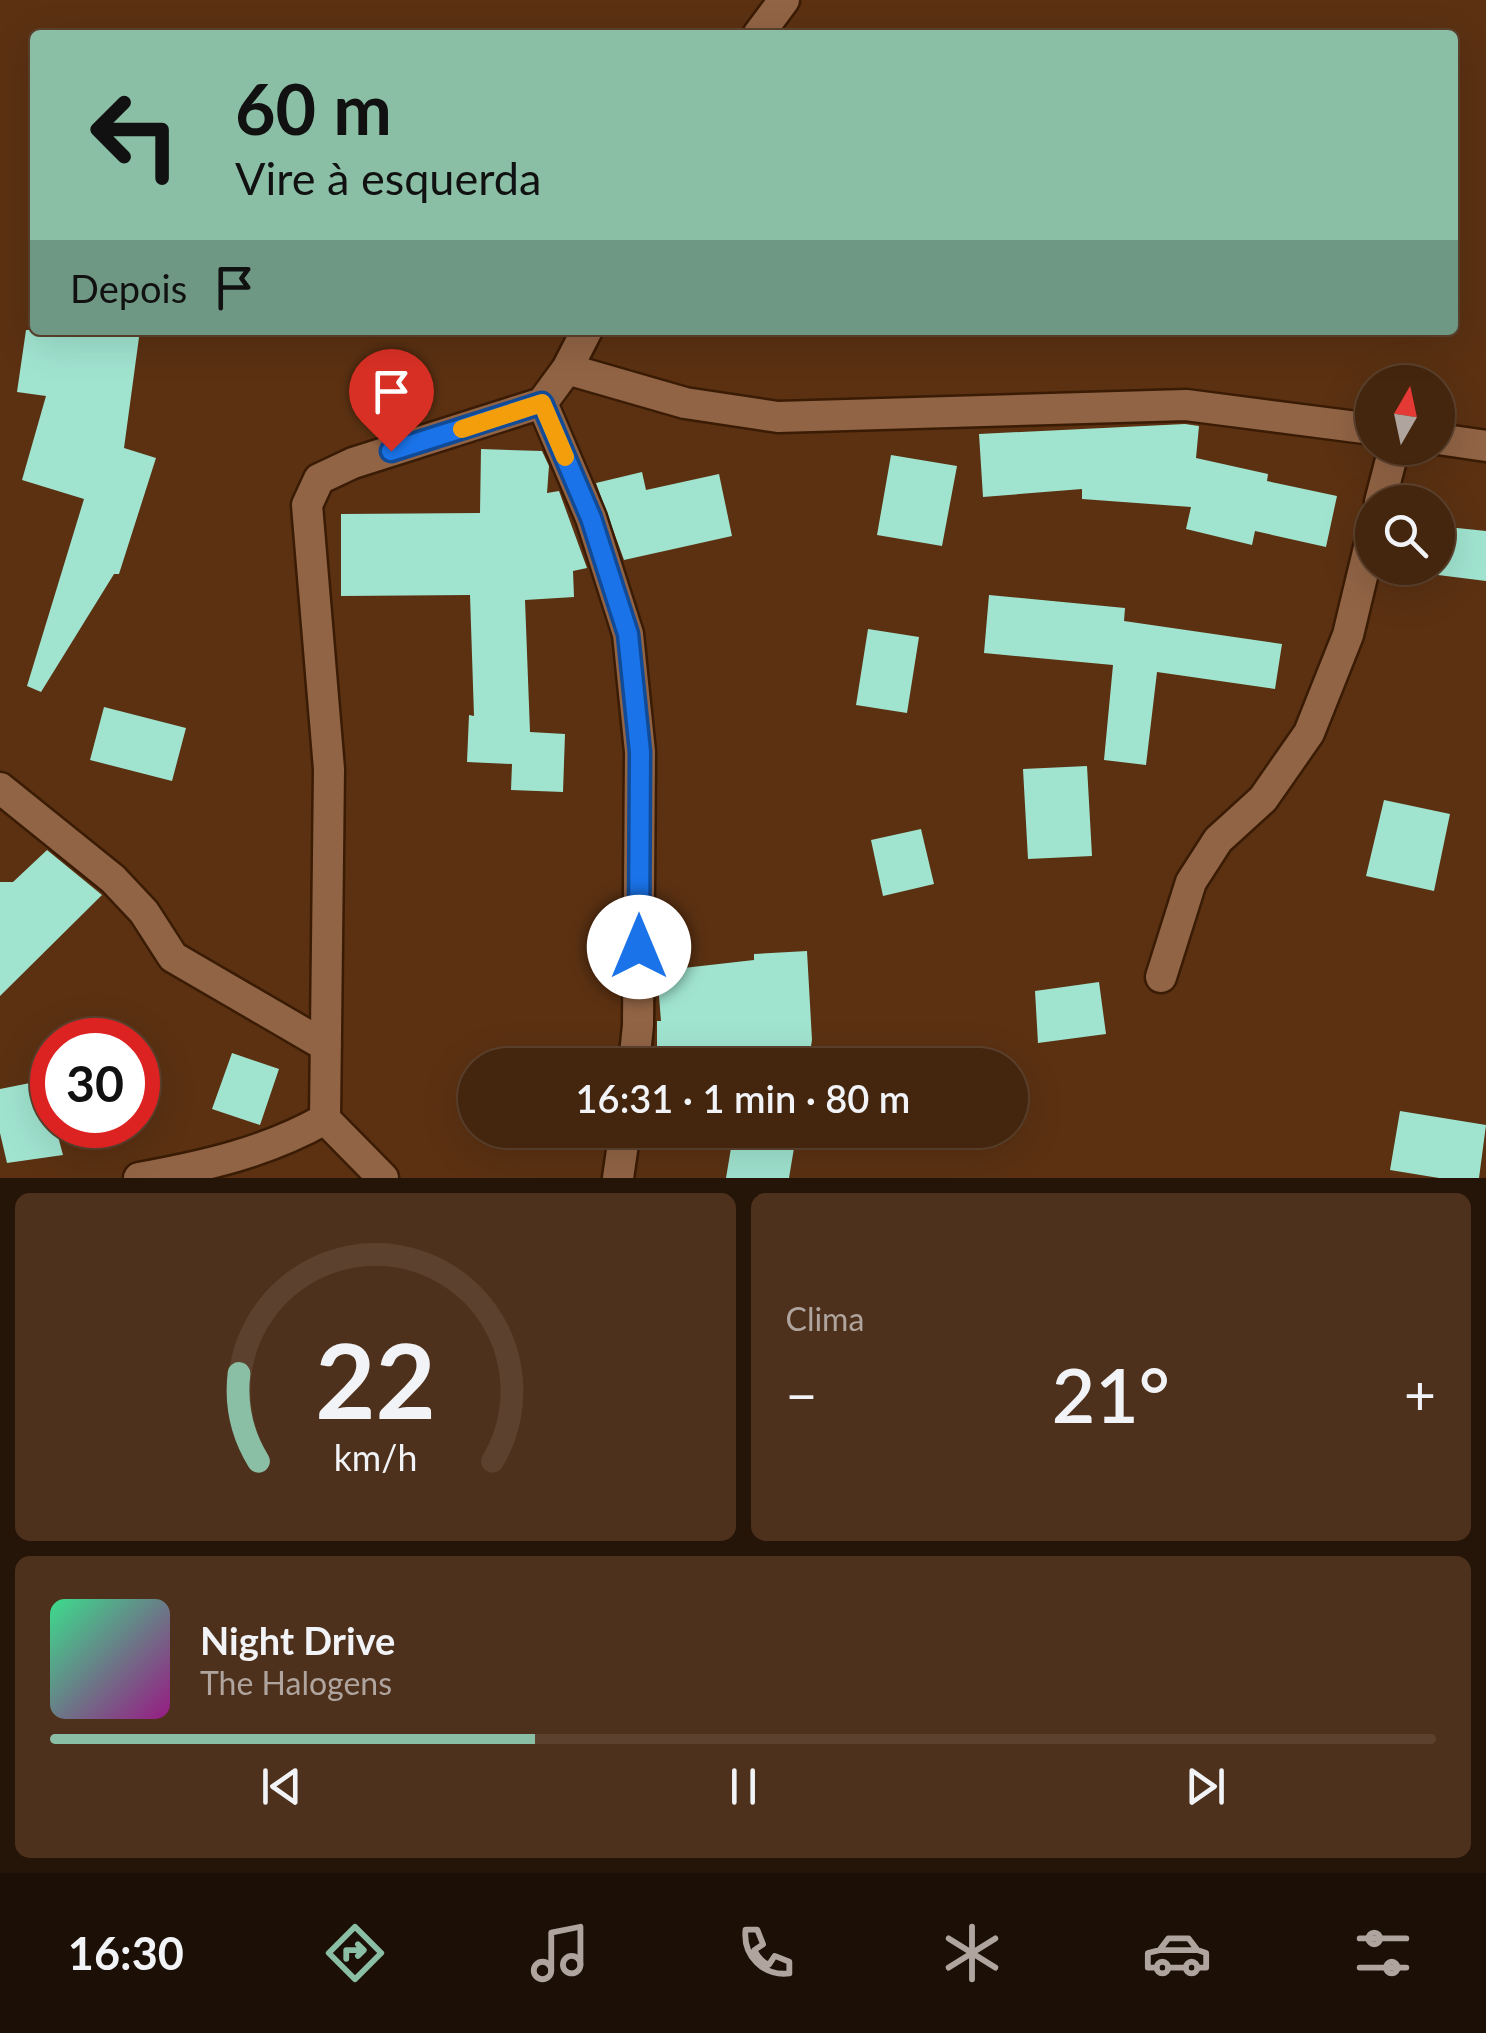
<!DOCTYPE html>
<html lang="pt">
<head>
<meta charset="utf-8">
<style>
	:root { --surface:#44250e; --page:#4e311c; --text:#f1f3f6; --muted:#afa59e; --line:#5c422e; --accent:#8abfa5 }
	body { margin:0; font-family:Lato,sans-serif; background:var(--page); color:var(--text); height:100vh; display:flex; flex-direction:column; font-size:38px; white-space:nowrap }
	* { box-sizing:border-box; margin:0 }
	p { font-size:32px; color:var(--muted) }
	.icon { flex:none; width:55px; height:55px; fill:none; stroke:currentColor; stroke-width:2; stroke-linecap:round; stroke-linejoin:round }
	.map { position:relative; height:1178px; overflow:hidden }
	.side { display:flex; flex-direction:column; gap:15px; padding:15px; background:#251408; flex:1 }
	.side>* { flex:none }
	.guide { position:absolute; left:30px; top:30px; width:1428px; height:305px; border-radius:10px; box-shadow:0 10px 40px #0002,0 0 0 2px var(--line); background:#8abfa5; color:#111; overflow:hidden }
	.needle { width:65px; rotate:9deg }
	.buttons { position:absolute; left:1355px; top:365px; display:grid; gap:20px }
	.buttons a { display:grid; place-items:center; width:100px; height:100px; border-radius:50%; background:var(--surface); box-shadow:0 10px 40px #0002,0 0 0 2px var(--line); font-size:50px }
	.speed { position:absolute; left:30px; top:1018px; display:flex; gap:20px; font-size:50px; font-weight:700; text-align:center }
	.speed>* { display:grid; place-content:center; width:130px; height:130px; border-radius:50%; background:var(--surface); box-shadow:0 10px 40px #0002,0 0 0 2px var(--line); line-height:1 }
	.speed .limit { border:15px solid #d22; background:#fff; color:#111 }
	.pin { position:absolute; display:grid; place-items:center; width:85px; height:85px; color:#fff; margin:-102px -42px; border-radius:50% 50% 50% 0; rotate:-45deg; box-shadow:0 0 10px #0007 }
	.pin .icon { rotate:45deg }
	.me { position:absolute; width:110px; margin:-55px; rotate:0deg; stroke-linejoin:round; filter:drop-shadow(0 0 8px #0008) }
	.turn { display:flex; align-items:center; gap:35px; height:210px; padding:0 40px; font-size:45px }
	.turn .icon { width:130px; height:130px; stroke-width:2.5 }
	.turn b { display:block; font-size:70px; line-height:85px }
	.then { display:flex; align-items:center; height:95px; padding:0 40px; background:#0003; gap:20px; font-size:38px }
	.big { font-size:75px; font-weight:600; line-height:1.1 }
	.side .widget { flex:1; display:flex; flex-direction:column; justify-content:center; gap:15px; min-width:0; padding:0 35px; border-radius:15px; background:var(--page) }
	.side .dial { align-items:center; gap:0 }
	.dial svg { height:260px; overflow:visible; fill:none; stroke:var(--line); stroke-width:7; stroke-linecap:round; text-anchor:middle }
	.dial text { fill:var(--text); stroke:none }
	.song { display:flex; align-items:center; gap:30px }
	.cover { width:120px; height:120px; border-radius:15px; background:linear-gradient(135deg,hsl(150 70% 55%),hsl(310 70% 35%)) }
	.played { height:10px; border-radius:5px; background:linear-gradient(90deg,var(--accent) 35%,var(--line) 35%) }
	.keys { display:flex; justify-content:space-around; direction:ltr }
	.heat { display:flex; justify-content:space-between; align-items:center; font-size:55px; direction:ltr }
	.side .tiles { flex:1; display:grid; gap:15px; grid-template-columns:1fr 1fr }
	.widget:last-child { grid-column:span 2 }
	.trip { position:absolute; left:458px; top:1048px; width:570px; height:100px; border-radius:50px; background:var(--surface); box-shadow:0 10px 40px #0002,0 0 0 2px var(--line); font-weight:600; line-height:100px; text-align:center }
	.dock { display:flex; height:160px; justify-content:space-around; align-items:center; background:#1b0f06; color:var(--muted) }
	.dock .icon { width:70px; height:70px }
	.dock .on { color:var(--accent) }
	.dock b { font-size:45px; color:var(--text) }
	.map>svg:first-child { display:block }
	.building { fill:#a0e4d0 }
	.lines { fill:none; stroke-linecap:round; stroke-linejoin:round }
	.street-casing { stroke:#3a1b04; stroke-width:35 }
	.street { stroke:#916445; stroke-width:30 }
	.route-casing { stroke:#114b97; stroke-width:25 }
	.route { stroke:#1a73e8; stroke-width:18 }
	.slow { stroke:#f59e0b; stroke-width:18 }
</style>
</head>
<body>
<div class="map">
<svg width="1486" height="1178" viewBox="0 0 1486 1178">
	<rect width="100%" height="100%" fill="#5b3112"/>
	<!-- building -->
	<path class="building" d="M26,330H140L124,448L156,458L119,574H114L41,692L27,686L84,499L22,480L46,396L17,392Z
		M1185,424L1199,426L1196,458L1268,474L1267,481L1337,496L1326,547L1255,531L1252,545L1186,529L1191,507L1082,499V489L983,497L979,434Z
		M481,449L542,451L549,466L547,493L559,491L587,568L573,571L574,597L525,600L530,732L565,734L563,792L511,790L512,764L467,762L469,715L474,716L470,595L341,596V514L480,513Z
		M891,455L957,466L942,546L877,535Z
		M642,472L646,490L719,474L732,536L624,560L596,483Z
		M1438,526L1486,531V581L1438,575Z
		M989,595L1125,608L1124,621L1282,644L1275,689L1157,672L1146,765L1104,760L1113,665L984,653Z
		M868,629L919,637L907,713L856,705Z
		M104,707L186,728L172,781L90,760Z
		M1087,766L1092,856L1028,859L1023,769Z
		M1384,800L1450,814L1434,891L1366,876Z
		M921,829L934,884L883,896L871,840Z
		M47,850L102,895L0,996V882H13Z
		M807,951L812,1040L808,1065H657V1021H661L657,971L754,960V954Z
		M1099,982L1106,1034L1038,1043L1035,991Z
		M232,1053L279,1069L260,1125L212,1109Z
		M45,1080L52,1125H55L63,1155L7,1163L0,1133V1089Z
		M1400,1111L1486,1125L1479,1178H1439L1390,1170Z
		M734,1130H797L789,1178H726Z"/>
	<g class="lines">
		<defs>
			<path id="street" d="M758,35L784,0
				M567,369L685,403L778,417L1186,405L1372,429
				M542,403L591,518L628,634L640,752L638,1025L634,1065
				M1438,439L1486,446
				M1380,502L1394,448
				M0,788L113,879L144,912L173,957L326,1046
				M1161,977L1191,882L1218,840L1263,799L1309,733L1348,635L1372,535
				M139,1178C205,1166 267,1152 325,1119
				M383,1178L325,1119L329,769L307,505L319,479L353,463L542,403L567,369L587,330
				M618,1178L625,1130"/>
		</defs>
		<!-- street casing -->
		<use href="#street" class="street-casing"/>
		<!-- street -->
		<use href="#street" class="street"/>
	</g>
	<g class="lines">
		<defs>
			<path id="route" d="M391,451L542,403L591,518L628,634L640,752L639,947"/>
		</defs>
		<!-- route casing -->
		<use href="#route" class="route-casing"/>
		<!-- route -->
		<use href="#route" class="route"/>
		<!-- slow -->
		<path class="slow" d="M462,429L542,403L565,457"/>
	</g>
</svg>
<div class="buttons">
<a><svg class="needle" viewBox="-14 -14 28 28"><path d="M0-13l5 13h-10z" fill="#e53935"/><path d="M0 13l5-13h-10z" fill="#afa59e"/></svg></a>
<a><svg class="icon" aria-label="search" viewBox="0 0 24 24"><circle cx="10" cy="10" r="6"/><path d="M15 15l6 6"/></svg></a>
</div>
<div class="speed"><div class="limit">30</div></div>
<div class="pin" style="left:391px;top:451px;background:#d93025"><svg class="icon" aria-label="arrive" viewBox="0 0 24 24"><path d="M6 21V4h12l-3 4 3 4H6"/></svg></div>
<svg class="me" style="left:639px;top:947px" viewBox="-20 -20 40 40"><circle r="19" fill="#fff"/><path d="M0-13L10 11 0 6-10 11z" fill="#1a73e8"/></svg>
<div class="trip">16:31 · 1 min · 80 m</div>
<div class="guide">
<div class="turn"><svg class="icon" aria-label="left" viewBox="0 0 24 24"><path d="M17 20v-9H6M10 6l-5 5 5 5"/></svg><div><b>60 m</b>Vire à esquerda</div></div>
<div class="then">Depois<svg class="icon" aria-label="arrive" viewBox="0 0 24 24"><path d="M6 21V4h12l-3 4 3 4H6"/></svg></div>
</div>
</div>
<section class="side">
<div class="tiles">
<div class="widget dial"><svg viewBox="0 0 100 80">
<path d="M14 69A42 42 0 1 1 86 69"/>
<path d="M14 69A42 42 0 0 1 8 42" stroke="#8abfa5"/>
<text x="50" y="56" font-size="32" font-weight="700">22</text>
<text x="50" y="72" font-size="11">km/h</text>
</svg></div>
<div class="widget"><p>Clima</p>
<div class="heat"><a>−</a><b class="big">21°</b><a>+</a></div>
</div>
<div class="widget">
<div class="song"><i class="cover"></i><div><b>Night Drive</b><p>The Halogens</p></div></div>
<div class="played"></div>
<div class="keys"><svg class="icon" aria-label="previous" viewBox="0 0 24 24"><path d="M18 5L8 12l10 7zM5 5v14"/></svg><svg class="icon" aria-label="pause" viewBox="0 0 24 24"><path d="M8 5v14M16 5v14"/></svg><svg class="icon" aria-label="next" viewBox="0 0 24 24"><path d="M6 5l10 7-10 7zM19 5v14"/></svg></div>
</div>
</div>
</section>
<nav class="dock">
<b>16:30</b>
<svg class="icon on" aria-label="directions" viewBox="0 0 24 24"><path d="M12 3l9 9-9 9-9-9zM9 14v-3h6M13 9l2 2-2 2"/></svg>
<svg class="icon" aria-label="music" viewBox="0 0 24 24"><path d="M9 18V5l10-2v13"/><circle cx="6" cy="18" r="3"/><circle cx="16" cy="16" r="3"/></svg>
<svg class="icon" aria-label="phone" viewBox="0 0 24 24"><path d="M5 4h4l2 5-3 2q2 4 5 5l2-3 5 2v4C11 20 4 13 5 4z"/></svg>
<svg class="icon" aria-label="climate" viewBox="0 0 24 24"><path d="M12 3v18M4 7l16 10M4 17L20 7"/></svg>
<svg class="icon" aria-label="car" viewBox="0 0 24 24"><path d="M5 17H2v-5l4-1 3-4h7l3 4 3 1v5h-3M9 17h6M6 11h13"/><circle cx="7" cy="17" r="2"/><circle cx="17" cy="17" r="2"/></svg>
<svg class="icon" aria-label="filters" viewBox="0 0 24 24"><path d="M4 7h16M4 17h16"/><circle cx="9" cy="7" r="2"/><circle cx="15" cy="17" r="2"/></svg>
</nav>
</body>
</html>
